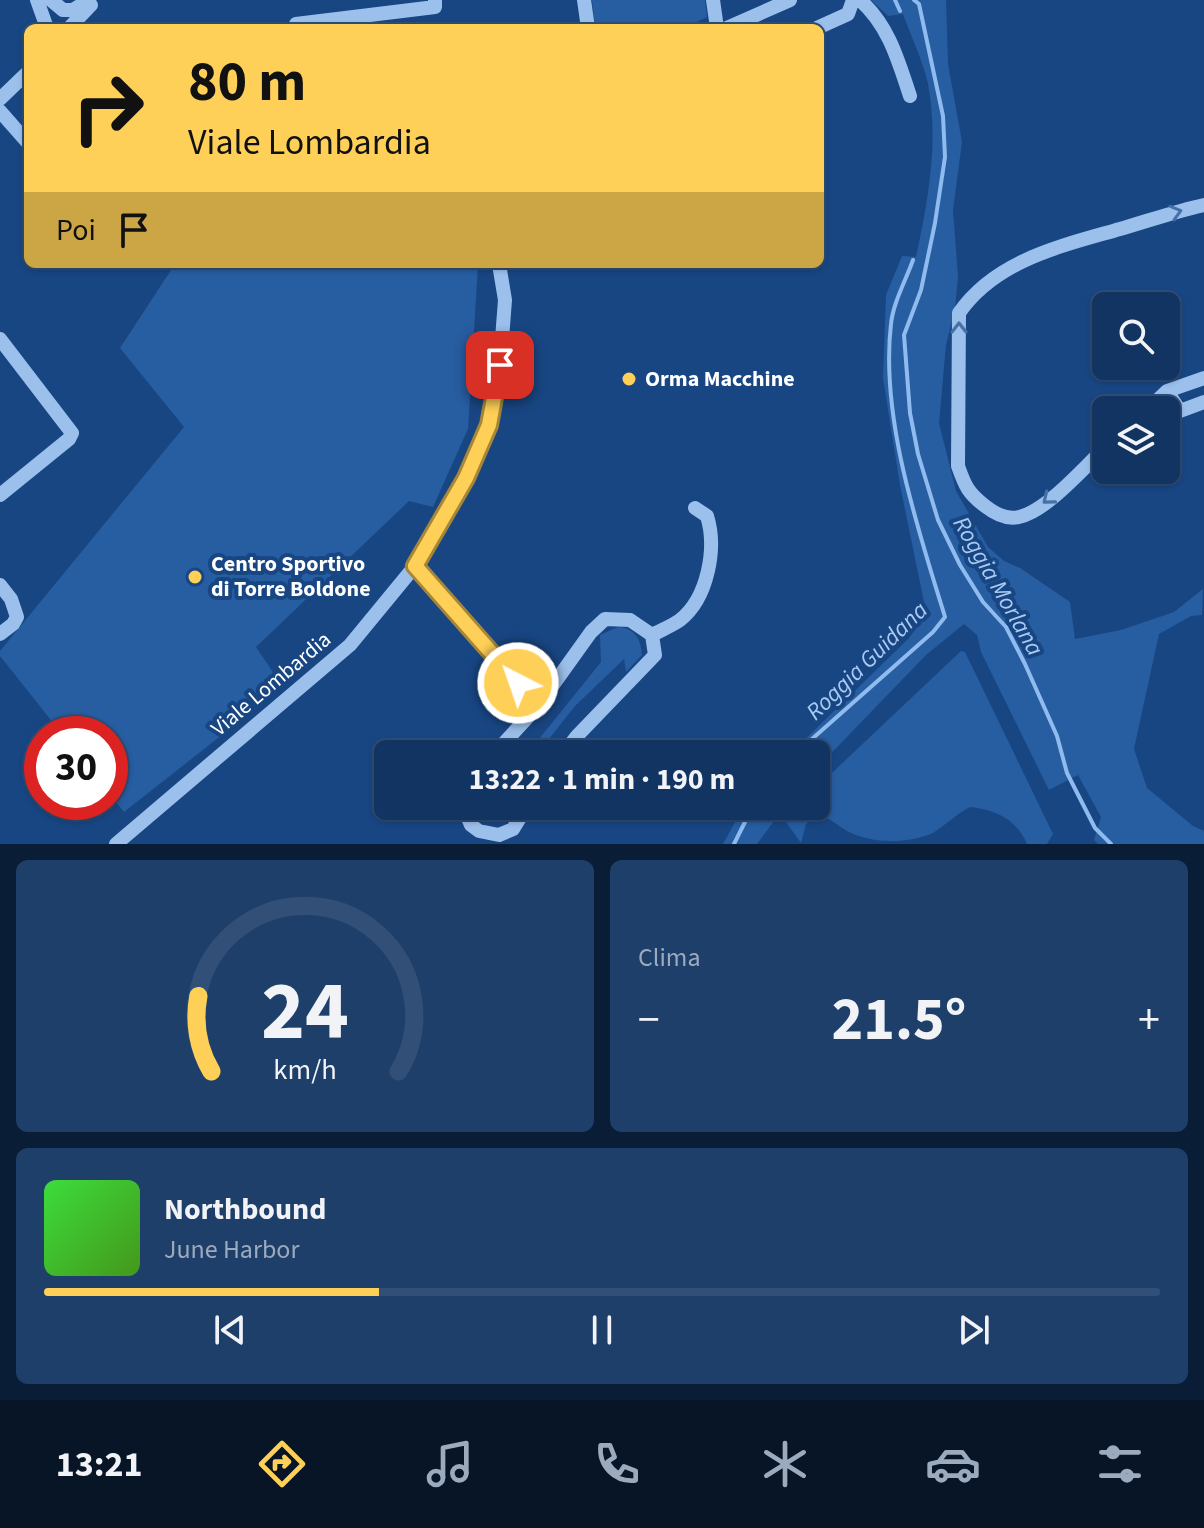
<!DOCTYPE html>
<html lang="it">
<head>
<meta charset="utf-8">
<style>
	:root { --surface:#123462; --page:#1f3f6b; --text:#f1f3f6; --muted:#9caabe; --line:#314f77; --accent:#ffd057 }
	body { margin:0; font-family:"Source Sans 3",sans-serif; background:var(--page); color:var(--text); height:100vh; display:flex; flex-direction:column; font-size:30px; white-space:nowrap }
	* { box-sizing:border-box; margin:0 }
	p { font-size:26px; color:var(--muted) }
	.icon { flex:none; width:44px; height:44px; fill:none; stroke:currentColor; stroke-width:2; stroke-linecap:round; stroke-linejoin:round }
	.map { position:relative; height:844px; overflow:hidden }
	.panel { display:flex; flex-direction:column; gap:16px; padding:16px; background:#0a1d36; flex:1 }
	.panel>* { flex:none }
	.hud { position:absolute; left:24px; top:24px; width:800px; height:244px; border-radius:12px; box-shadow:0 2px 6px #0004,0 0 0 2px var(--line); background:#ffd057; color:#111; overflow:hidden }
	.fabs { position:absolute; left:1092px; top:292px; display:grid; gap:16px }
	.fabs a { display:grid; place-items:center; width:88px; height:88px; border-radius:12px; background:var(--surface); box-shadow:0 2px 6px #0004,0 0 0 2px var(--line); font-size:40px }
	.speed { position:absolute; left:24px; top:716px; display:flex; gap:16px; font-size:40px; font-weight:700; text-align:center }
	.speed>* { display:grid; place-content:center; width:104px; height:104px; border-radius:50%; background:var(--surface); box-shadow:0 2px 6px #0004,0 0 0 2px var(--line); line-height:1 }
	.speed .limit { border:12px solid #d22; background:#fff; color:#111 }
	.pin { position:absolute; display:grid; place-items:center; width:68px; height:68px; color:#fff; margin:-34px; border-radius:16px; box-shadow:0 4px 12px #0006 }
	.me { position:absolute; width:88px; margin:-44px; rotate:319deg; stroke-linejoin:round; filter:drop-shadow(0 0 6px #0008) }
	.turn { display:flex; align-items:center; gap:28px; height:168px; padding:0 32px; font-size:36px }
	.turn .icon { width:104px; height:104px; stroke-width:2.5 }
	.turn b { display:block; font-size:56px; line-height:68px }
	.then { display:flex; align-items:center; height:76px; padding:0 32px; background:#0003; gap:16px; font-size:30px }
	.big { font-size:60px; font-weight:700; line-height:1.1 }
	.panel .widget { flex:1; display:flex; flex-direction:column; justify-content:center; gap:12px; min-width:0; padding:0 28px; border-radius:12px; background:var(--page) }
	.panel .dial { align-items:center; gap:0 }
	.dial svg { height:208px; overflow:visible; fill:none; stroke:var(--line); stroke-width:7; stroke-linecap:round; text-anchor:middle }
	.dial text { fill:var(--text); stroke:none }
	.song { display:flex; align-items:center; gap:24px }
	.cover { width:96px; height:96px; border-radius:12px; background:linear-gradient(135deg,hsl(120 70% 55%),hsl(100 70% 35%)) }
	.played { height:8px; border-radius:4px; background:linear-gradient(90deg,var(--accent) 30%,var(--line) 30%) }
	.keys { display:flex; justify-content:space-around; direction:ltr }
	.heat { display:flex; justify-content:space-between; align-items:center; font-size:44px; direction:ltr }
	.panel .tiles { flex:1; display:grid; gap:16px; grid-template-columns:1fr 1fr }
	.widget:last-child { grid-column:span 2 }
	.trip { position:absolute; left:374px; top:740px; width:456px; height:80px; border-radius:12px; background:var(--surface); box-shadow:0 2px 6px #0004,0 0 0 2px var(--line); font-weight:700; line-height:80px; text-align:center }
	.tab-bar { display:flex; height:128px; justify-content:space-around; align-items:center; background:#071527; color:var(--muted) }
	.tab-bar .icon { width:56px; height:56px }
	.tab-bar .active { color:var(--accent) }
	.tab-bar b { font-size:36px; color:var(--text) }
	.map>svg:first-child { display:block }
	.green { fill:#275da1 }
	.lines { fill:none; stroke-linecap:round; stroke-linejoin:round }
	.stream { stroke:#8fbbef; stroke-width:4 }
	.minor { stroke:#9cc0ec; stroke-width:14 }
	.oneway { stroke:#4671a8 }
	.route-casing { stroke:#a68739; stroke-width:20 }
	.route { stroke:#ffd057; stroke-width:14 }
	.poi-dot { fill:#ffd057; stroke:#184683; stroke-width:3 }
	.labels { text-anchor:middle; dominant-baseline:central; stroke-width:8; stroke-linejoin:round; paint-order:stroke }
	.poi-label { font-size:22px; font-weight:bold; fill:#fff; stroke:#184683; text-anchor:start }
	.street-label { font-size:22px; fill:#fff; stroke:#184683 }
	.water-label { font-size:24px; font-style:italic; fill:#a8caf4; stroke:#184683 }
</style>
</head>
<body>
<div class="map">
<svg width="1204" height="844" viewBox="0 0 1204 844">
	<rect width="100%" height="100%" fill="#184683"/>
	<!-- green -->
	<path class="green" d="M592,0H705L707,17L684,28H595Z
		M871,0H946L948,64L962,142L953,210L958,277L955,308L946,345L939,423L956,491L988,547L1004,561L1020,568L1070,602L1075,639L1121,630L1174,612L1203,589L1202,615L1191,616L1159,634L1134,749L1147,788L1193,826L1204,831V844H1098L1094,840L1101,817L1078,775L1049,790L981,652L977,635L964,624L926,655L816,769V754H790L908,639L924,618L925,607L900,485L883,378L886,295L902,256L916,257C928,200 939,143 928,84C923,61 911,36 903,14L888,16Z
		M175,264H478L468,429L433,507L409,501L256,647L283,687L124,812L110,795V734H62L0,656V651L184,427L120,348Z
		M618,627C635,628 641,639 642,655L626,672L624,659L575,706L537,754H527L601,662L600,635Z
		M961,651L965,652L1053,834L1047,844H1027C1016,819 996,810 970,807C956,814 946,825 933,833C908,844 872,844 847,831C835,824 829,815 813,817L806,824L801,843L786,822L799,806H816V788Z
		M744,806H785L757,844H723Z"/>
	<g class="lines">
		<!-- stream -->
		<path class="stream" d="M895,0L900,11
			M914,0L919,4L943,116L945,157L935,223L921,290L904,335L910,413L918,454L938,520L960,565L983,602L1006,627L1025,664L1057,736L1067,773L1095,828L1111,844
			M795,754L933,632L945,617C918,529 880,417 891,324C893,303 906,280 913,260
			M734,844L753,806"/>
		<!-- minor -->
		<path class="minor" d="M37,0L47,28
			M51,0L63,10H73L89,0
			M584,0L588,28
			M713,0L717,28
			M860,0C889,26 898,60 910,96
			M69,28L91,5
			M296,28V24L435,7V0
			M727,28L790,0
			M817,28L848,14L853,0
			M0,99L28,72
			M0,111L28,143
			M0,339L72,433L69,439L0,495
			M1167,391L1180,411L1204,402
			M1147,410L1167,391L1204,378
			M1106,447C1084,467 1047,511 1019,517C1007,520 994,513 985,506C968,493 965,486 958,466L959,313C996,260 1061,246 1120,229C1148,221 1176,211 1204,205
			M415,566L538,706
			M0,585L11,599L17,617L13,624L0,634
			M652,635C661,630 672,626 680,620C708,598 717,548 707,516L695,508
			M494,754L538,706L591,632L605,619L630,620L652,635L655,655L577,736L563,754
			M463,806L471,825L479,831L499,835L513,829L527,806
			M116,844L350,645L415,566L466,478L489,425L500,365L505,300L499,264"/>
	</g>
	<!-- one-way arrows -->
	<defs><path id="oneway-chevron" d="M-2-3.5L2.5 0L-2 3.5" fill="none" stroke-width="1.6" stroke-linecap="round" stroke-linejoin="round" transform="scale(2)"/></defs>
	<g class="oneway">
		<use href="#oneway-chevron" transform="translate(1176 212) rotate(-16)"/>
		<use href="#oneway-chevron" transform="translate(959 328) rotate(-90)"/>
		<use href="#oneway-chevron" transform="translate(1048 499) rotate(141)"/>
	</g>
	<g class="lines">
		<defs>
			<path id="route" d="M500,365L489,425L466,478L415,566L518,683"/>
		</defs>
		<!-- route casing -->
		<use href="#route" class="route-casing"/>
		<!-- route -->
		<use href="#route" class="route"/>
	</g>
	<!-- markers -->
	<g class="poi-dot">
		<circle cx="629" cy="379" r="8"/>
		<circle cx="195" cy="577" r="8"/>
	</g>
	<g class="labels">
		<!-- poi labels -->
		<g class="poi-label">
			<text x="645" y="379">Orma Macchine</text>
			<text x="211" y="564">Centro Sportivo<tspan x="211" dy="25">di Torre Boldone</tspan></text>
		</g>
		<!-- street labels -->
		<g class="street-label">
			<text transform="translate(271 684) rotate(-40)">Viale Lombardia</text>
		</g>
		<!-- water labels -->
		<g class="water-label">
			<text transform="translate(998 586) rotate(60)">Roggia Morlana</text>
			<text transform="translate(867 661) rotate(-44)">Roggia Guidana</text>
		</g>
	</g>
</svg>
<div class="fabs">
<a><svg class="icon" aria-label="search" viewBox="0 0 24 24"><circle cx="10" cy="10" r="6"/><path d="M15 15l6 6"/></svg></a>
<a><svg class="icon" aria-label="layers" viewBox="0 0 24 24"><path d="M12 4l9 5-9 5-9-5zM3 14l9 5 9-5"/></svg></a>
</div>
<div class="speed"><div class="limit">30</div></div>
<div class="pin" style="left:500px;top:365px;background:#d93025"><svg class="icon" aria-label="arrive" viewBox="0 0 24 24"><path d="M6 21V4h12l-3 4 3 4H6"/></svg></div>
<svg class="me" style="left:518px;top:683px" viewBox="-20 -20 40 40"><circle r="17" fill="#ffd057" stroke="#fff" stroke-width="3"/><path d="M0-11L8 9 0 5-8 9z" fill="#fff"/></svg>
<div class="trip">13:22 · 1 min · 190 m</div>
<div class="hud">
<div class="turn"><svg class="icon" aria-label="right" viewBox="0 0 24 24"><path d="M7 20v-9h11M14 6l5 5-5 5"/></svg><div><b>80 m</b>Viale Lombardia</div></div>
<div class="then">Poi<svg class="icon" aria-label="arrive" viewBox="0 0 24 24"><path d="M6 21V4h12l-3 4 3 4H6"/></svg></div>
</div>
</div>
<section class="panel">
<div class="tiles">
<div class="widget dial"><svg viewBox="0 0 100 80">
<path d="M14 69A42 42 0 1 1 86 69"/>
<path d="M14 69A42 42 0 0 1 9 40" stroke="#ffd057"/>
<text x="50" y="56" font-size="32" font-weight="700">24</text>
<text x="50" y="72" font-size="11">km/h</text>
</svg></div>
<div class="widget"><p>Clima</p>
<div class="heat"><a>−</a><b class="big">21.5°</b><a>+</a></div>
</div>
<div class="widget">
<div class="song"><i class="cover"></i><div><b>Northbound</b><p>June Harbor</p></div></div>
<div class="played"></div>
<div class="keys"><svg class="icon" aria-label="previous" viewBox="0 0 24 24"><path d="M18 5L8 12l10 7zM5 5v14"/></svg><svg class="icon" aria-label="pause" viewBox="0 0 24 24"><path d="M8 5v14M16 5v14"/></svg><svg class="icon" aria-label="next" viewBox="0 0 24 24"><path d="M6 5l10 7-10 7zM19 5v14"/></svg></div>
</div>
</div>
</section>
<nav class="tab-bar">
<b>13:21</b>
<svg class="icon active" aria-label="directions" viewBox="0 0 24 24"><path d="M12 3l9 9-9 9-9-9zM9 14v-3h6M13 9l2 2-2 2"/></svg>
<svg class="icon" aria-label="music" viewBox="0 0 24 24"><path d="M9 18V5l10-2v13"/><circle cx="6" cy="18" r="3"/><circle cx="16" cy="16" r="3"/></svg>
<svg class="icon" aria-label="phone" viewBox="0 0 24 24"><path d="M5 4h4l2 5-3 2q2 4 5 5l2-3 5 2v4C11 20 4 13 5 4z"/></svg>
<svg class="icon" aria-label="climate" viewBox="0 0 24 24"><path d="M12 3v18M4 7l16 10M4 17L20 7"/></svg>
<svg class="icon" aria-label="car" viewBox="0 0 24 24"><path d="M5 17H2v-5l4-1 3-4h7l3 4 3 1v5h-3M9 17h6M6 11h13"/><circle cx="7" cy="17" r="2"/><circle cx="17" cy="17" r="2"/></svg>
<svg class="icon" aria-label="filters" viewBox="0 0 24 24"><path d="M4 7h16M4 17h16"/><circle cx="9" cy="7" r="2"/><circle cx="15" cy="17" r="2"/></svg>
</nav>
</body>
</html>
